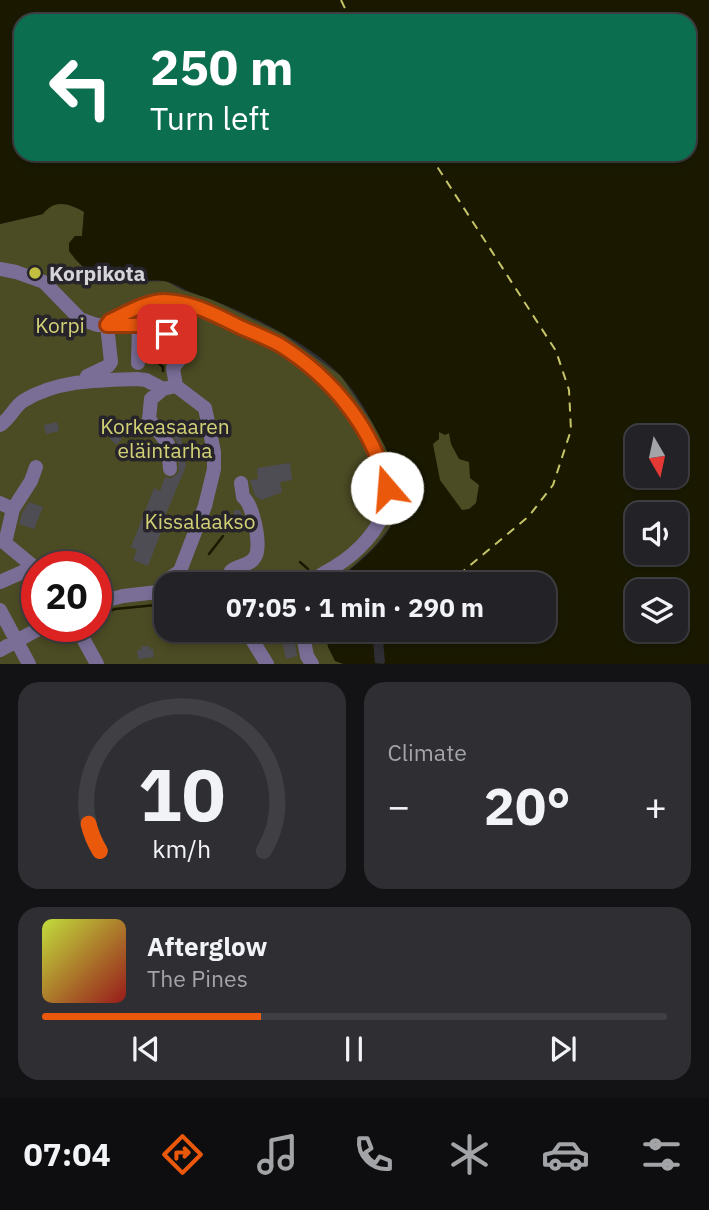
<!DOCTYPE html>
<html lang="en">
<head>
<meta charset="utf-8">
<style>
	:root { --surface:#232227; --page:#2f2f33; --text:#f1f3f6; --muted:#a3a4a7; --line:#403f44; --accent:#ea580c }
	body { margin:0; font-family:"IBM Plex Sans",sans-serif; background:var(--page); color:var(--text); height:100vh; display:flex; flex-direction:column; font-size:26px; white-space:nowrap }
	* { box-sizing:border-box; margin:0 }
	p { font-size:23px; color:var(--muted) }
	.icon { flex:none; width:38px; height:38px; fill:none; stroke:currentColor; stroke-width:2; stroke-linecap:round; stroke-linejoin:round }
	.map { position:relative; height:664px; overflow:hidden }
	.side { display:flex; flex-direction:column; gap:18px; padding:18px; background:#131315; flex:1 }
	.side>* { flex:none }
	.banner { position:absolute; left:14px; top:14px; width:682px; height:147px; border-radius:21px; box-shadow:0 4px 10px #0003,0 0 0 2px var(--line); background:#0b6e4f; color:#fff; overflow:hidden }
	.needle { width:46px; rotate:171deg }
	.tools { position:absolute; left:625px; top:425px; display:grid; gap:14px }
	.tools a { display:grid; place-items:center; width:63px; height:63px; border-radius:14px; background:var(--surface); box-shadow:0 4px 10px #0003,0 0 0 2px var(--line); font-size:35px }
	.speed { position:absolute; left:21px; top:551px; display:flex; gap:14px; font-size:35px; font-weight:700; text-align:center }
	.speed>* { display:grid; place-content:center; width:91px; height:91px; border-radius:50%; background:var(--surface); box-shadow:0 4px 10px #0003,0 0 0 2px var(--line); line-height:1 }
	.speed .limit { border:10px solid #d22; background:#fff; color:#111 }
	.pin { position:absolute; display:grid; place-items:center; width:60px; height:60px; color:#fff; margin:-30px; border-radius:14px; box-shadow:0 4px 10px #0006 }
	.me { position:absolute; width:77px; margin:-38px; rotate:342deg; stroke-linejoin:round; filter:drop-shadow(0 0 5px #0008) }
	.turn { display:flex; align-items:center; gap:24px; height:147px; padding:0 21px; font-size:32px }
	.turn .icon { width:91px; height:91px; stroke-width:2.5 }
	.turn b { display:block; font-size:49px; line-height:60px }
	.big { font-size:52px; font-weight:800; line-height:1.1 }
	.side .widget { flex:1; display:flex; flex-direction:column; justify-content:center; gap:10px; min-width:0; padding:0 24px; border-radius:21px; background:var(--page) }
	.side .dial { align-items:center; gap:0 }
	.dial svg { height:182px; overflow:visible; fill:none; stroke:var(--line); stroke-width:7; stroke-linecap:round; text-anchor:middle }
	.dial text { fill:var(--text); stroke:none }
	.song { display:flex; align-items:center; gap:21px }
	.cover { width:84px; height:84px; border-radius:10px; background:linear-gradient(135deg,hsl(70 70% 55%),hsl(0 70% 35%)) }
	.played { height:7px; border-radius:4px; background:linear-gradient(90deg,var(--accent) 35%,var(--line) 35%) }
	.keys { display:flex; justify-content:space-around; direction:ltr }
	.heat { display:flex; justify-content:space-between; align-items:center; font-size:38px; direction:ltr }
	.side .tiles { flex:1; display:grid; gap:18px; grid-template-columns:1fr 1fr }
	.widget:last-child { grid-column:span 2 }
	.trip { position:absolute; left:154px; top:572px; width:402px; height:70px; border-radius:21px; background:var(--surface); box-shadow:0 4px 10px #0003,0 0 0 2px var(--line); font-weight:800; line-height:70px; text-align:center }
	.menu { display:flex; height:112px; justify-content:space-around; align-items:center; background:#0e0e10; color:var(--muted) }
	.menu .icon { width:49px; height:49px }
	.menu .on { color:var(--accent) }
	.menu b { font-size:32px; color:var(--text) }
	.map>svg:first-child { display:block }
	.green { fill:#4b4b24; fill-rule:evenodd }
	.water { fill:#1a1900; fill-rule:evenodd }
	.pier { fill:#2f2e34 }
	.lines { fill:none; stroke-linecap:round; stroke-linejoin:round }
	.stream { stroke:#1a1900; stroke-width:2.5 }
	.ferry { stroke:#c7c569; stroke-width:2; stroke-dasharray:9 7; stroke-linecap:butt }
	.building { fill:#4f4d54 }
	.minor { stroke:#7a6e97; stroke-width:14 }
	.route-casing { stroke:#983908; stroke-width:18 }
	.route { stroke:#ea580c; stroke-width:12 }
	.poi-dot { fill:#c1be40; stroke:#26242a; stroke-width:2.5 }
	.labels { text-anchor:middle; dominant-baseline:central; stroke-width:7; stroke-linejoin:round; paint-order:stroke }
	.poi-label { font-size:21px; font-weight:bold; fill:#d6d5d9; stroke:#26242a; text-anchor:start }
	.park-label { font-size:21px; fill:#d2d175; stroke:#26242a }
</style>
</head>
<body>
<div class="map">
<svg width="709" height="664" viewBox="0 0 709 664">
	<rect width="100%" height="100%" fill="#2f2e34"/>
	<!-- green -->
	<path class="green" d="M56,203H65L84,211L82,237L80,236L74,258L88,272L112,283L166,281L182,290L211,299L283,334L341,376L373,424L395,464L400,484L399,500L393,523L373,548L333,584H166V630H382L385,664H0V224L43,214L48,207ZM37,567H96V626H37Z
		M424,403L505,472L455,534L413,418Z"/>
	<!-- water -->
	<path class="water" d="M0,0H709V664H343L335,661L328,647L325,630H544V584H333C390,537 421,513 381,439C370,417 357,394 341,376C309,342 238,308 193,293C184,290 173,282 164,281C154,279 142,282 132,283C104,284 85,273 69,251V243L75,236H82L84,212C69,203 54,199 43,214L0,224ZM21,21H690V154H21ZM439,432L445,435L449,433L451,444L459,459L469,462L470,478L479,485L476,503L469,509L462,510L440,480L433,444L439,439ZM637,438H676V476H637ZM637,514H676V553H637ZM637,592H676V630H637Z"/>
	<!-- pier -->
	<path class="pier" d="M372,630H382L385,662L383,664L375,663Z"/>
	<g class="lines">
		<!-- stream -->
		<path class="stream" d="M143,358L154,359L163,367V371
			M154,359L160,341L165,342L167,339
			M209,554L223,536
			M300,562L308,569
			M96,616L115,609L166,604"/>
		<!-- ferry -->
		<path class="ferry" d="M341,0L351,21
			M429,154L556,351L569,390L571,430L553,485L529,516L448,584
			M383,638L393,630"/>
	</g>
	<!-- building -->
	<path class="building" d="M57,422L59,431L46,434L44,425Z
		M179,425L186,466L163,521L165,522L148,566L133,560L137,550L131,547L154,488L160,491L165,477L171,478L179,472L177,443L168,426Z
		M112,431H115L122,439L116,445L107,435Z
		M290,463L292,480L280,482L282,492L262,500L255,496L250,480L258,479L257,468Z
		M29,502L43,507L34,529L19,524L22,513Z
		M234,510H240L245,523L237,525L234,522Z
		M280,630H293L297,656L286,659Z
		M141,646H149V649H153L154,657L138,659L137,650H141Z"/>
	<g class="lines">
		<!-- minor -->
		<path class="minor" d="M0,269L16,272L44,282L80,319L97,325H139L138,363
			M107,325L110,321C127,313 146,301 165,301C190,302 213,314 235,324C249,331 264,337 278,345C322,370 355,409 376,454C383,470 390,488 386,505C380,530 357,553 336,566C327,572 317,575 311,584
			M139,325L161,330L186,347V351L173,368L176,386
			M86,379L87,376L108,366L111,362L107,325
			M163,389L151,399L149,419L168,444L170,469
			M0,425C10,419 14,407 23,401C57,380 98,380 137,379L146,380L163,389L176,386L205,408L214,452V469L205,506L180,571L170,578L163,591
			M0,503L13,509L5,543L34,567
			M13,509L31,481L36,467
			M180,571L190,584
			M0,582L34,567H47
			M226,584L231,571C238,565 250,566 255,557C262,546 253,504 243,497L241,483
			M96,603L123,596L166,591
			M0,610L29,664
			M76,626L97,664
			M246,630L267,664
			M302,630L307,656L312,664
			M0,650L44,626"/>
	</g>
	<g class="lines">
		<defs>
			<path id="route" d="M167,334L139,325H107L110,321C127,313 146,301 165,301C191,302 214,314 236,325C250,332 266,337 280,345C331,377 374,428 387,488"/>
		</defs>
		<!-- route casing -->
		<use href="#route" class="route-casing"/>
		<!-- route -->
		<use href="#route" class="route"/>
	</g>
	<!-- markers -->
	<circle class="poi-dot" cx="35" cy="273" r="7"/>
	<g class="labels">
		<!-- poi labels -->
		<g class="poi-label">
			<text x="49" y="273">Korpikota</text>
		</g>
		<!-- park labels -->
		<g class="park-label">
			<text x="60" y="325">Korpi</text>
			<text x="165" y="426">Korkeasaaren<tspan x="165" dy="24">eläintarha</tspan></text>
			<text x="200" y="521">Kissalaakso</text>
		</g>
	</g>
</svg>
<div class="tools">
<a><svg class="needle" viewBox="-14 -14 28 28"><path d="M0-13l5 13h-10z" fill="#e53935"/><path d="M0 13l5-13h-10z" fill="#a3a4a7"/></svg></a>
<a><svg class="icon" aria-label="sound" viewBox="0 0 24 24"><path d="M4 9h4l5-4v14l-5-4H4zM17 9q2 3 0 6"/></svg></a>
<a><svg class="icon" aria-label="layers" viewBox="0 0 24 24"><path d="M12 4l9 5-9 5-9-5zM3 14l9 5 9-5"/></svg></a>
</div>
<div class="speed"><div class="limit">20</div></div>
<div class="pin" style="left:167px;top:334px;background:#d93025"><svg class="icon" aria-label="arrive" viewBox="0 0 24 24"><path d="M6 21V4h12l-3 4 3 4H6"/></svg></div>
<svg class="me" style="left:387px;top:488px" viewBox="-20 -20 40 40"><circle r="19" fill="#fff"/><path d="M0-13L10 11 0 6-10 11z" fill="#ea580c"/></svg>
<div class="trip">07:05 · 1 min · 290 m</div>
<div class="banner">
<div class="turn"><svg class="icon" aria-label="left" viewBox="0 0 24 24"><path d="M17 20v-9H6M10 6l-5 5 5 5"/></svg><div><b>250 m</b>Turn left</div></div>
</div>
</div>
<section class="side">
<div class="tiles">
<div class="widget dial"><svg viewBox="0 0 100 80">
<path d="M14 69A42 42 0 1 1 86 69"/>
<path d="M14 69A42 42 0 0 1 9 57" stroke="#ea580c"/>
<text x="50" y="56" font-size="32" font-weight="700">10</text>
<text x="50" y="72" font-size="11">km/h</text>
</svg></div>
<div class="widget"><p>Climate</p>
<div class="heat"><a>−</a><b class="big">20°</b><a>+</a></div>
</div>
<div class="widget">
<div class="song"><i class="cover"></i><div><b>Afterglow</b><p>The Pines</p></div></div>
<div class="played"></div>
<div class="keys"><svg class="icon" aria-label="previous" viewBox="0 0 24 24"><path d="M18 5L8 12l10 7zM5 5v14"/></svg><svg class="icon" aria-label="pause" viewBox="0 0 24 24"><path d="M8 5v14M16 5v14"/></svg><svg class="icon" aria-label="next" viewBox="0 0 24 24"><path d="M6 5l10 7-10 7zM19 5v14"/></svg></div>
</div>
</div>
</section>
<nav class="menu">
<b>07:04</b>
<svg class="icon on" aria-label="directions" viewBox="0 0 24 24"><path d="M12 3l9 9-9 9-9-9zM9 14v-3h6M13 9l2 2-2 2"/></svg>
<svg class="icon" aria-label="music" viewBox="0 0 24 24"><path d="M9 18V5l10-2v13"/><circle cx="6" cy="18" r="3"/><circle cx="16" cy="16" r="3"/></svg>
<svg class="icon" aria-label="phone" viewBox="0 0 24 24"><path d="M5 4h4l2 5-3 2q2 4 5 5l2-3 5 2v4C11 20 4 13 5 4z"/></svg>
<svg class="icon" aria-label="climate" viewBox="0 0 24 24"><path d="M12 3v18M4 7l16 10M4 17L20 7"/></svg>
<svg class="icon" aria-label="car" viewBox="0 0 24 24"><path d="M5 17H2v-5l4-1 3-4h7l3 4 3 1v5h-3M9 17h6M6 11h13"/><circle cx="7" cy="17" r="2"/><circle cx="17" cy="17" r="2"/></svg>
<svg class="icon" aria-label="filters" viewBox="0 0 24 24"><path d="M4 7h16M4 17h16"/><circle cx="9" cy="7" r="2"/><circle cx="15" cy="17" r="2"/></svg>
</nav>
</body>
</html>
